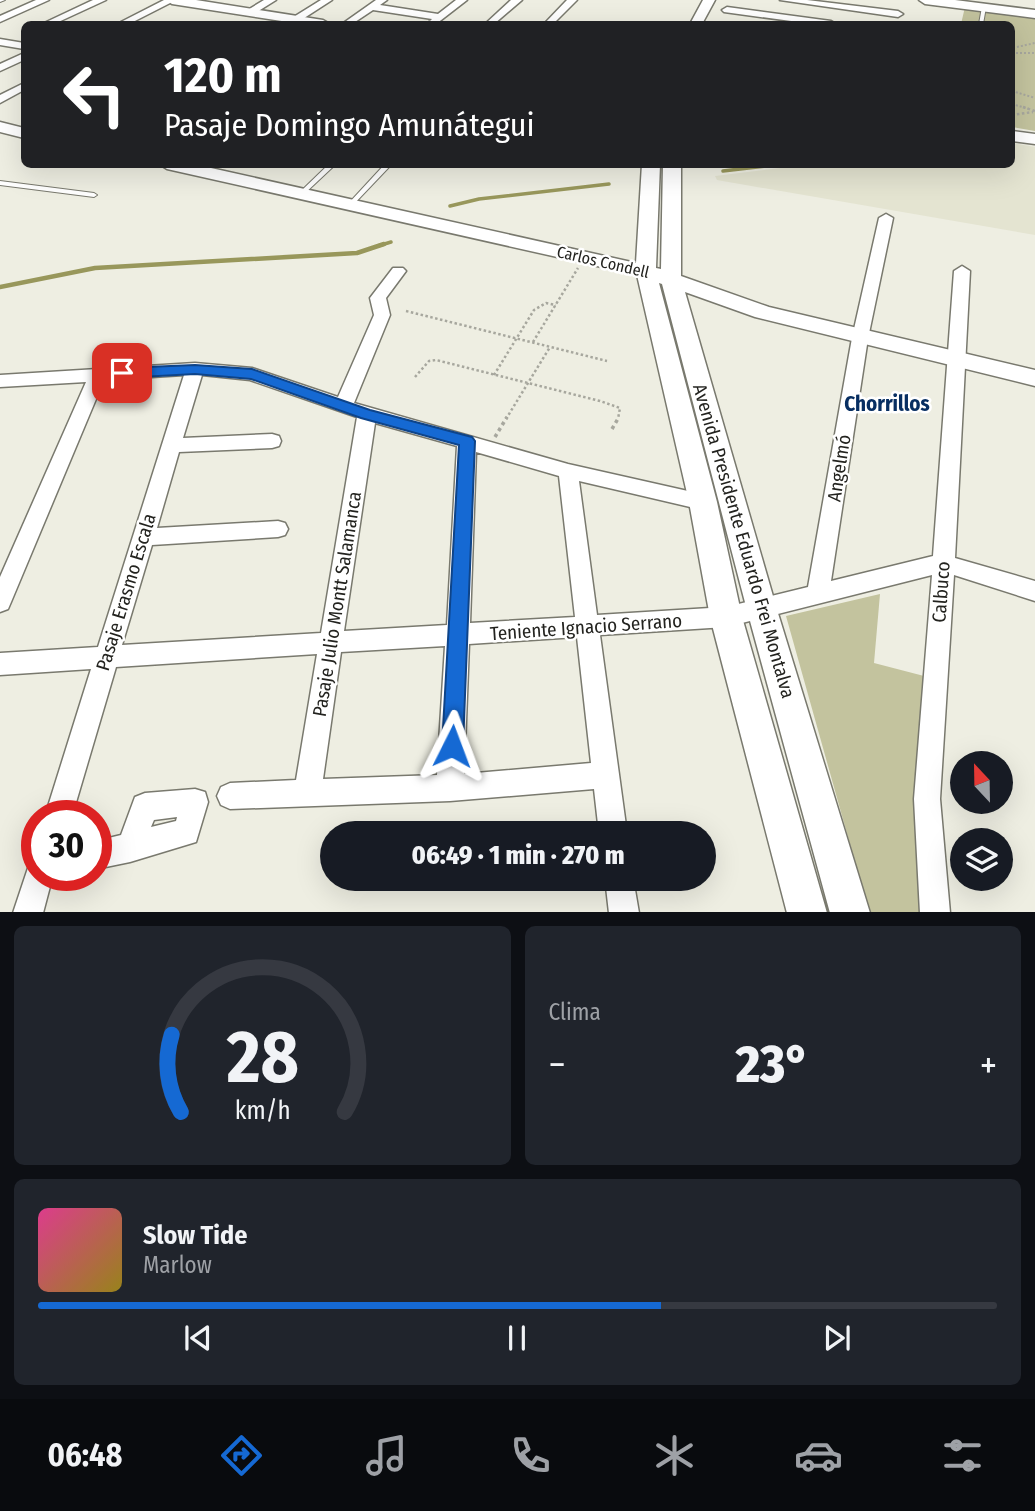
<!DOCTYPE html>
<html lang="es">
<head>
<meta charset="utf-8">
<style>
	:root { --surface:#171b24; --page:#20242c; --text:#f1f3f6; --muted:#9ea1a6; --line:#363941; --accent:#1569d3 }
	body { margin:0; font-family:"Fira Sans Condensed",sans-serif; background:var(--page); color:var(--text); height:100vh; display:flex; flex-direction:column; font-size:26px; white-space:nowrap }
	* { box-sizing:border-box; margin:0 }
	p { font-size:23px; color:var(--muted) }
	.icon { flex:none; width:38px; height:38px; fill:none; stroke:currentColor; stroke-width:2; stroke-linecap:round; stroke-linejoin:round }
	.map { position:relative; height:912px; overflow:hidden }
	.details { display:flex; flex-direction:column; gap:14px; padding:14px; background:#0d0f14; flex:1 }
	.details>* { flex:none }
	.banner { position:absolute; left:21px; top:21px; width:994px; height:147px; border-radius:10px; box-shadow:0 7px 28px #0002; background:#202124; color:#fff; overflow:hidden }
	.needle { width:46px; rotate:338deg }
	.fabs { position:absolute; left:950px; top:751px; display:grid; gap:14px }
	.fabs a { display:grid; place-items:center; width:63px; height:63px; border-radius:50%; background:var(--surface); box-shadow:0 7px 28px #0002; font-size:35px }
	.speed { position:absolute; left:21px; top:800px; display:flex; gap:14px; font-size:35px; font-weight:700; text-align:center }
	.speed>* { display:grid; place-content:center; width:91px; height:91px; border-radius:50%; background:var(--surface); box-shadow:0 7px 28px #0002; line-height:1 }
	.speed .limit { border:10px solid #d22; background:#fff; color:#111 }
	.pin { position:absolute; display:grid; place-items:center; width:60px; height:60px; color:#fff; margin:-30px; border-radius:14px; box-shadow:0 4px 10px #0006 }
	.me { position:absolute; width:77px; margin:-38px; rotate:3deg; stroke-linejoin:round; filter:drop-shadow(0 0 5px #0008) }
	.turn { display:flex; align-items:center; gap:24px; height:147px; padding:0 28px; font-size:32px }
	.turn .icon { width:91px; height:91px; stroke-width:2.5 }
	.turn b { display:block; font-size:49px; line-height:60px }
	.big { font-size:52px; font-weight:800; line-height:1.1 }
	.details .widget { flex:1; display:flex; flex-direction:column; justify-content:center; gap:10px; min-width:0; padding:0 24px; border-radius:10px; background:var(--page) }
	.details .dial { align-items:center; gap:0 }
	.dial svg { height:182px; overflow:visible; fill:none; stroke:var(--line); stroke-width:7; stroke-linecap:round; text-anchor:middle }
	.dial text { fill:var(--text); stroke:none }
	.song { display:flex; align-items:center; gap:21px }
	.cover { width:84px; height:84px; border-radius:10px; background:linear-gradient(135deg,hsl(330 70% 55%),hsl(50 70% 35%)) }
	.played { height:7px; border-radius:4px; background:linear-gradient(90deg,var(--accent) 65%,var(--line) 65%) }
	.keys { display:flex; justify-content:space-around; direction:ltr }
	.heat { display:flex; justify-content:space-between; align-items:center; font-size:38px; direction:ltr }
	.details .tiles { flex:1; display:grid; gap:14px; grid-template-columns:1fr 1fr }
	.widget:last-child { grid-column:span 2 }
	.trip { position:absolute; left:320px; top:821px; width:396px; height:70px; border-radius:35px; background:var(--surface); box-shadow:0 7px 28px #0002; font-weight:800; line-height:70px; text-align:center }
	.tab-bar { display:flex; height:112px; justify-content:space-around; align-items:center; background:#090b0e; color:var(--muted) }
	.tab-bar .icon { width:49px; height:49px }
	.tab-bar .selected { color:var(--accent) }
	.tab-bar b { font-size:32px; color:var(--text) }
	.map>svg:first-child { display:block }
	.built { fill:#e4e4d1 }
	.green { fill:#c3c39e }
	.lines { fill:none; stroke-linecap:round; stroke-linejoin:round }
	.stream-far1 { stroke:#98975b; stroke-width:3.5 }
	.stream { stroke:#98975b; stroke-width:4.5 }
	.lane-casing { stroke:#79796e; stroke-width:2 }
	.street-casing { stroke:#79796e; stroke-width:3 }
	.secondary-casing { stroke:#79796e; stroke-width:3 }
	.path-far2 { stroke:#a7a79e; stroke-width:2; stroke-dasharray:2 2; stroke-linecap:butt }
	.path-far1 { stroke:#a7a79e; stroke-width:2.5; stroke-dasharray:2.5 2.5; stroke-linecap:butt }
	.path { stroke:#a7a79e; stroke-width:3.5; stroke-dasharray:3.5 3.5; stroke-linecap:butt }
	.lane { fill:#fff; fill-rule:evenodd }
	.street { fill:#fff; fill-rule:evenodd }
	.secondary { fill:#fff; fill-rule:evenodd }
	.route { fill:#1569d3; stroke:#0e4489; stroke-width:2 }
	.labels { text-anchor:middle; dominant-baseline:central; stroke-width:5; stroke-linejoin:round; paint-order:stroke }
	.far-street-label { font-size:16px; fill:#23231f; stroke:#fff }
	.street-label { font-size:19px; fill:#23231f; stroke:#fff }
	.neighbourhood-label { font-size:21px; font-weight:bold; fill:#072e61; stroke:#fff }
</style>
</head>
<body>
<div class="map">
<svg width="1035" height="913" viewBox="0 0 1035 913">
	<rect width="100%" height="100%" fill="#eeeee2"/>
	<!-- built -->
	<path class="built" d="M1012,143L1035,147V235L717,180L715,176L811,164H1012Z"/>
	<!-- green -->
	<path class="green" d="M965,7L1035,15V131L1012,127V24H961Z
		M880,594L874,663L924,676L917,792L926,912H869L786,616Z"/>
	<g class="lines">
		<!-- stream-far1 -->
		<path class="stream-far1" d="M723,171L782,164
			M450,206L479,199L609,184
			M378,246L391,242"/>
		<!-- stream -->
		<path class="stream" d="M0,287L95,268L357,253L384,244"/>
		<defs>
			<path id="lane" d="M0,0H5L0,2Z
				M984,6L986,7L983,24H979L982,7Z
				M1012,34L1014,35V39L1012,40Z
				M329,164H336L303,195H299V193Z
				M385,164H392L352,206H348V204Z
				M0,181L94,193L97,195L94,197L0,185Z"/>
			<path id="street" d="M36,0H49L0,22V16Z
				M93,0H106L54,24H42Z
				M164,0H176L129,24H117Z
				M264,0H276L252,15H246V11Z
				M321,0H332L298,22H292V18Z
				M376,0H387L380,5L438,14L456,0H467L436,24H427L432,19L373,10L352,24H342Z
				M511,0H522L494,24H485Z
				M567,0H577L553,24H544Z
				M780,0H807L898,11L903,14L898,17Z
				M727,7L831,21L836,24H813L724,12L722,10Z
				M0,39L24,43V49L0,45Z
				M24,53V60L0,71V64Z
				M24,83V90L0,103V95Z
				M886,214L893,218L868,338L831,581L933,556L954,271L962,266L970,271L955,558L1035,581V601L954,575L940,799L950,913H920L914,799L932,575L726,627L600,635L627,833H599L594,789L450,801L230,809L221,805L217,796L221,787L230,783L296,780L317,654L116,667L72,816H45L91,669L0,675V653L98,647L184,375L104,380L11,602L8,609L0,612V577L86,382L0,387V375L195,363L252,368L338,397L374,315L370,298L393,268H403L406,271L386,298L390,315L354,403L568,464L710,496L713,502L710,508L703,510L579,481L597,615L726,607L808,587L852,338L879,218ZM202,375L250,380L357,417L321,633L122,645L152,545L278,537L285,535L288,529L285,523L278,521L157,528L179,452L272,448L279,446L281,441L279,436L272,434L183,438ZM375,423L457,446L447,625L344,631ZM476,452L559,476L575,617L470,623ZM577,637L591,763L464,774L469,644ZM445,646L437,775L323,779L341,652Z
				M195,789L205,792L208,802L196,842L130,862L96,869V841L121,835L135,797L145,793ZM177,817L176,821L151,827L154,820Z
				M37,862V875H53L43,913H13L29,865Z
				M605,878H633L639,913H609Z"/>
			<path id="secondary" d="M166,0H196L323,20L330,24H301L172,4Z
				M703,0H715L702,24H690Z
				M919,0H955L1035,10V18L925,4Z
				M0,122L24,128V138L0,132Z
				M1012,131L1035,134V144L1012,141Z
				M159,164H193L636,263L642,164H660L656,268L661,269L663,164H681V276L769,307L1035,370V386L755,317L685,292L777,610L870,913H830L747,610L662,284L659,283L717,502L742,617L827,913H787L710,617L689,502L637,275L167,169Z"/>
		</defs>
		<!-- lane casing -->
		<use href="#lane" class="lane-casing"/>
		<!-- street casing -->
		<use href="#street" class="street-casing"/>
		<!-- secondary casing -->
		<use href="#secondary" class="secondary-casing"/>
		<!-- path-far2 -->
		<path class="path-far2" d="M1017,47L1035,43
			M1012,53H1035
			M1012,91L1035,98
			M1012,104L1029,109"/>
		<!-- path-far1 -->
		<path class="path-far1" d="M1023,107L1035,111
			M1012,115L1033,112
			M406,311L607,361
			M533,342L578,268
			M494,375L534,310L546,303L556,305
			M415,377L429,361L436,360L600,401L620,408L618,419
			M506,419L550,347"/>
		<!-- path -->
		<path class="path" d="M612,429L619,417
			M495,437L507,417"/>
		<!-- lane -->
		<use href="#lane" class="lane"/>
		<!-- street -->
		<use href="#street" class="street"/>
		<!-- secondary -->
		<use href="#secondary" class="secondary"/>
	</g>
	<!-- route -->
	<path class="route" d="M195,365L252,369L370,410L472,437L475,441L463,746L460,753L452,756L445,753L442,746L459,445L361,418L251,379L195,374L122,378L115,373L122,368Z"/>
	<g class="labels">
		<!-- far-street labels -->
		<g class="far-street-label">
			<text transform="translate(603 262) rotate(13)">Carlos Condell</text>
		</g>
		<!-- street labels -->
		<g class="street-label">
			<text transform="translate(839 468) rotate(-81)">Angelmó</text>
			<text transform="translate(744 541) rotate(74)">Avenida Presidente Eduardo Frei Montalva</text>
			<text transform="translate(126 592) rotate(-73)">Pasaje Erasmo Escala</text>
			<text transform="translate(941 592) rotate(-86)">Calbuco</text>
			<text transform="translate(337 604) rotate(-81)">Pasaje Julio Montt Salamanca</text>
			<text transform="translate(586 627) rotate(-4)">Teniente Ignacio Serrano</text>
		</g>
		<!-- neighbourhood labels -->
		<g class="neighbourhood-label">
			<text x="887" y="404">Chorrillos</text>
		</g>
	</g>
</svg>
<div class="fabs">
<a><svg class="needle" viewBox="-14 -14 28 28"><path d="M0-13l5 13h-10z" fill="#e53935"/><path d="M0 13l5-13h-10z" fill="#9ea1a6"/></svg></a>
<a><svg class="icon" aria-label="layers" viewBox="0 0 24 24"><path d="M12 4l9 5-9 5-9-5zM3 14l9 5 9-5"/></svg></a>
</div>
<div class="speed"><div class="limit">30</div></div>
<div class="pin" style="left:122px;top:373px;background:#d93025"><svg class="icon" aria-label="arrive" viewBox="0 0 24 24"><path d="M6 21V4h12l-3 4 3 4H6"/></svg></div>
<svg class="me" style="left:452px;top:746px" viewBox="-20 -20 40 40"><path d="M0-17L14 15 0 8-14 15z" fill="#1569d3" stroke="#fff" stroke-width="4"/></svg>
<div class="trip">06:49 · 1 min · 270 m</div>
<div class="banner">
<div class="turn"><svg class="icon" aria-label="left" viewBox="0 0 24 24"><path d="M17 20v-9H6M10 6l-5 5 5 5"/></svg><div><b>120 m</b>Pasaje Domingo Amunátegui</div></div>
</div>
</div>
<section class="details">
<div class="tiles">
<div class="widget dial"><svg viewBox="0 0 100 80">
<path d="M14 69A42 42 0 1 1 86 69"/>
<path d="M14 69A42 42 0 0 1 10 35" stroke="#1569d3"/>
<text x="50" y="56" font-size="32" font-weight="700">28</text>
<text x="50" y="72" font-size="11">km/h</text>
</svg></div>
<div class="widget"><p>Clima</p>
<div class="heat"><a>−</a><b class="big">23°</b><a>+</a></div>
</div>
<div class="widget">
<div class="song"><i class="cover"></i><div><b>Slow Tide</b><p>Marlow</p></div></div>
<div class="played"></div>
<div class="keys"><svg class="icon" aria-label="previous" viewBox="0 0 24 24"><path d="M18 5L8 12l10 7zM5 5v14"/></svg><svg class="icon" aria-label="pause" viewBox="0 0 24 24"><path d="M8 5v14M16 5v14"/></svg><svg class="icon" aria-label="next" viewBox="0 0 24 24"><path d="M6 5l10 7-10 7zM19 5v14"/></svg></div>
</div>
</div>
</section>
<nav class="tab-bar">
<b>06:48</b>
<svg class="icon selected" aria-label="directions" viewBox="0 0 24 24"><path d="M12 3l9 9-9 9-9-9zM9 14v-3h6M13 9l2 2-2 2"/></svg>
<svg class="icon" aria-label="music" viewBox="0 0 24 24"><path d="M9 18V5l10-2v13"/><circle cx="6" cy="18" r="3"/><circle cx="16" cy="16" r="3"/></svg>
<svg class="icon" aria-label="phone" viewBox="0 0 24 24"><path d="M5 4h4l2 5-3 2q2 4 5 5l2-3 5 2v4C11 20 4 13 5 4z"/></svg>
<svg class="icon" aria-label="climate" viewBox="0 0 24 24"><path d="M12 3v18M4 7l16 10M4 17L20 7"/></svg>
<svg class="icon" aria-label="car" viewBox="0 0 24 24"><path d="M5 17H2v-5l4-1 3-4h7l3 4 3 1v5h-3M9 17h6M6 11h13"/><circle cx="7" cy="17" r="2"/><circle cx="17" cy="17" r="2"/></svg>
<svg class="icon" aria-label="filters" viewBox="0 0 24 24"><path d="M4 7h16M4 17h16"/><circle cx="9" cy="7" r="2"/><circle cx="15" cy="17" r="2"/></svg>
</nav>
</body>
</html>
